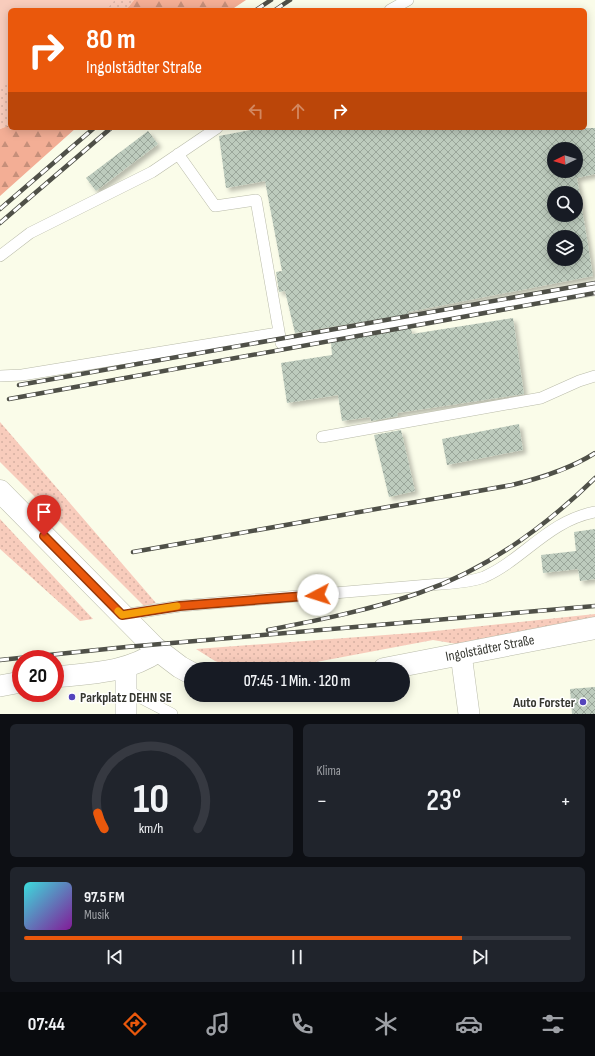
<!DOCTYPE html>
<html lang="de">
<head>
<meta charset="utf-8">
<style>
	:root { --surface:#171b24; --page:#20242c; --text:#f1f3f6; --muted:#9ea1a6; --line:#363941; --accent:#ea580c }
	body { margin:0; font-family:"Sofia Sans Condensed",sans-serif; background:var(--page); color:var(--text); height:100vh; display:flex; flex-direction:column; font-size:15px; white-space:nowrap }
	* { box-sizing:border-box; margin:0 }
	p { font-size:13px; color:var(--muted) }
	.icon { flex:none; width:22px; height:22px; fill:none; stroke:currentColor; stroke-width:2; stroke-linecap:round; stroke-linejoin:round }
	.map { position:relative; height:714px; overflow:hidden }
	.sheet { display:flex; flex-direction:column; gap:10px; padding:10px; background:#0d0f14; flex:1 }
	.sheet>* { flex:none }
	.top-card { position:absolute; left:8px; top:8px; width:579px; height:122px; border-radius:6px; box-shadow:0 2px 10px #0003; background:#ea580c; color:#fff; overflow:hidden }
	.needle { width:26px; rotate:265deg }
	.tools { position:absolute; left:547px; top:142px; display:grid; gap:8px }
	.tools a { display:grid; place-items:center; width:36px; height:36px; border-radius:50%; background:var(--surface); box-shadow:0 2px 10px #0003; font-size:20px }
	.speed { position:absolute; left:12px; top:650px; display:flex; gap:8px; font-size:20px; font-weight:700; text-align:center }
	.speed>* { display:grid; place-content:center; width:52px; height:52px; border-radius:50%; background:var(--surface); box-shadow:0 2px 10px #0003; line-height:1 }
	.speed .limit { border:6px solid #d22; background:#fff; color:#111 }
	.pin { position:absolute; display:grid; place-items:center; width:34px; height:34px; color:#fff; margin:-41px -17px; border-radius:50% 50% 50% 0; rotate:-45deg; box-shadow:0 0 4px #0007 }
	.pin .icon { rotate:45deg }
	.me { position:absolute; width:44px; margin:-22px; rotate:265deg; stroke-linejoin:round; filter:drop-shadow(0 0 3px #0008) }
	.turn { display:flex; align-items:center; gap:14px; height:84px; padding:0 12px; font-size:18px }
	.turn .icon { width:52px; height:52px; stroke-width:2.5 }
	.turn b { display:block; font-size:28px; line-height:34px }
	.lanes { display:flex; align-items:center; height:38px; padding:0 12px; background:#0003; justify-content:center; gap:20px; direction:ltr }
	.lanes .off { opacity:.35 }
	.big { font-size:30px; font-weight:600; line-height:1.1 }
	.sheet .widget { flex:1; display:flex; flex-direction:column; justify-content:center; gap:6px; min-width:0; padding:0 14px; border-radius:6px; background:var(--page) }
	.sheet .dial { align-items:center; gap:0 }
	.dial svg { height:104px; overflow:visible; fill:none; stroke:var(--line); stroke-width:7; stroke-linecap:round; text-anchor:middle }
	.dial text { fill:var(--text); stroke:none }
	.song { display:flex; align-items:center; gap:12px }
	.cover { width:48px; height:48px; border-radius:6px; background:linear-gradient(135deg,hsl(180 70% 55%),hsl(290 70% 35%)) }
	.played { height:4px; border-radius:2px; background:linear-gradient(90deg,var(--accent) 80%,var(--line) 80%) }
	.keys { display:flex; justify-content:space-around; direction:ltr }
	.heat { display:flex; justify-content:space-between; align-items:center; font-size:22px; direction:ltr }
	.sheet .tiles { flex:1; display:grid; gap:10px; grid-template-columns:1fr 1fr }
	.widget:last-child { grid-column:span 2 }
	.trip { position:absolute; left:184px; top:662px; width:226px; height:40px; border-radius:20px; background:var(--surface); box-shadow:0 2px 10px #0003; font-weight:600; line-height:40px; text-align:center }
	.tabs { display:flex; height:64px; justify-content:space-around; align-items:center; background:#090b0e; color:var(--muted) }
	.tabs .icon { width:28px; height:28px }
	.tabs .selected { color:var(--accent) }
	.tabs b { font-size:18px; color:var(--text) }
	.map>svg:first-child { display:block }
	.grass { fill:url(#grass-dots) }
	.forest { fill:url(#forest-firs) }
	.park { fill:#f8ccbc }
	.building { fill:url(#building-cross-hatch); fill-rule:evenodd; filter:url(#shadow) }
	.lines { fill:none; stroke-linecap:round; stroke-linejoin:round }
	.service-casing { stroke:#b9bba9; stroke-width:12 }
	.minor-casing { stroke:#b9bba9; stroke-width:22 }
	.tertiary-casing { stroke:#b9bba9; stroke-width:23 }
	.service { stroke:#fff; stroke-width:11 }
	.minor { stroke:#fff; stroke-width:21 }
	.tertiary { stroke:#fff; stroke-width:22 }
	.rail-casing { stroke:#4f5048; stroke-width:4.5 }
	.rail { stroke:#fff; stroke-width:3; stroke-dasharray:9; stroke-linecap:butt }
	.route-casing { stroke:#983908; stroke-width:10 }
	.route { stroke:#ea580c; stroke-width:7 }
	.slow { stroke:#f59e0b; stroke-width:7 }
	.poi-dot { fill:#5444bc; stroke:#fff; stroke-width:1.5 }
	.labels { text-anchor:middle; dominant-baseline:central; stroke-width:3; stroke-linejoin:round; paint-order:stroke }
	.street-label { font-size:14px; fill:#373831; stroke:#fff }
	.poi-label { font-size:14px; font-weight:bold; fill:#373831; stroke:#fff; text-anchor:start }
</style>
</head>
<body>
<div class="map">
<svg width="595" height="714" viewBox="0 0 595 714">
	<defs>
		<pattern id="grass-dots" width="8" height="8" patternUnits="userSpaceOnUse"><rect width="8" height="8" fill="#f8ccbc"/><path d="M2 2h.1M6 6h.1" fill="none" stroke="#d5b0a2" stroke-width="1.8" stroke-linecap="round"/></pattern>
		<pattern id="forest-firs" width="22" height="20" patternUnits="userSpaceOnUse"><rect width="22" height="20" fill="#f3ae95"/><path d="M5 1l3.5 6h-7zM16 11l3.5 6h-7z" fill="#c68f7a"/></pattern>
		<pattern id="building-cross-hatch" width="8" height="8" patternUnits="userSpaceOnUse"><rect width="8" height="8" fill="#bdcbbd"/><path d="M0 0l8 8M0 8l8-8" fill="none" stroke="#9aa69a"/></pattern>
		<filter id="shadow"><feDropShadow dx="3.5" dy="3.5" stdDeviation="2" flood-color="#0004"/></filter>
	</defs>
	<rect width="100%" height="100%" fill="#fafce9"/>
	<!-- grass -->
	<path class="grass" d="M0,0H134L126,10H10V125L0,129Z
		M0,422L156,603L144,606L0,462Z
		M0,519L93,619L80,621L0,549Z
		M595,614V618L470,643L457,644L433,640L279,669H244L229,666L215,661L196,649L426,632Z"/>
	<!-- forest -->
	<path class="forest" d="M134,0H246L231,10H126Z
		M10,125V128H76L0,196V129Z"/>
	<!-- park -->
	<path class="park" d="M0,0H115L106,10H10V82L0,89Z"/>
	<!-- building -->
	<path class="building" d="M261,128H595V174L577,178L593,276L408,312L409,314L295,333L285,291L279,292L276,272L282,271L265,181L226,188L219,136ZM554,149H576V171H554ZM554,193H576V215H554ZM554,237H576V259H554Z
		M148,131L158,144L96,191L86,178Z
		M513,318L524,394L397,413L398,416L371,421L370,417L342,421L338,395L287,403L281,363L332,355L331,342L411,328L412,334Z
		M519,424L523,450L447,465L442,439Z
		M401,430L415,491L389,497L374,435Z
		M595,529V579L580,581L578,569L543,573L541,555L576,551L574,532Z
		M595,687V714H572L570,689Z"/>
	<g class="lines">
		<defs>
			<path id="service" d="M390,10L408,0
				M178,154L215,206L256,200L281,343L595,290
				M0,256L30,233L152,172L217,128
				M0,376L22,375L278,333
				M322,437L541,398L579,381L595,376
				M122,615L180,606L441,584C455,583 471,582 484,577C524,559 548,521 595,512
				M126,690L172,714"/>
			<path id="minor" d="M461,654L469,714
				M55,677C93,673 126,673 159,651
				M0,686L21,682
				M126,714V668"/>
			<path id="tertiary" d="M0,491L155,648L180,667L191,673
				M384,669L595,628"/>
		</defs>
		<!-- service casing -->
		<use href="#service" class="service-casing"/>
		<!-- minor casing -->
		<use href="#minor" class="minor-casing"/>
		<!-- tertiary casing -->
		<use href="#tertiary" class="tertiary-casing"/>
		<!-- service -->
		<use href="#service" class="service"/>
		<!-- minor -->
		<use href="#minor" class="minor"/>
		<!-- tertiary -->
		<use href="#tertiary" class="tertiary"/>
		<defs>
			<path id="rail" d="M256,10L271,0
				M275,10L290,0
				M0,209L94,128
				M0,223L111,128
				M19,385L595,283
				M9,399L595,293
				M133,552L512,485C541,478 570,469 595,453
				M268,630C319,620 370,610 419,593C486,570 545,527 595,478
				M0,660L126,647L595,606"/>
		</defs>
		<!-- rail casing -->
		<use href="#rail" class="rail-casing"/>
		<!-- rail -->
		<use href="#rail" class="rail"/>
	</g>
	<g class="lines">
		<defs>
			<path id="route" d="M44,536L122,615L180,606L318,595"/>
		</defs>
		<!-- route casing -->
		<use href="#route" class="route-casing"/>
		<!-- route -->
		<use href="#route" class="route"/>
		<!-- slow -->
		<path class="slow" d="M118,611L122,615L177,606"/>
	</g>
	<!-- markers -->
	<g class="poi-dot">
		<circle cx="72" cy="697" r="4"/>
		<circle cx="583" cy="702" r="4"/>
	</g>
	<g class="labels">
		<!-- street labels -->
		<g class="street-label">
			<text transform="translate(490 648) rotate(-11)">Ingolstädter Straße</text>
		</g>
		<!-- poi labels -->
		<g class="poi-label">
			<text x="80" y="697">Parkplatz DEHN SE</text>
			<text x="575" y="702" text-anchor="end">Auto Forster</text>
		</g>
	</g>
</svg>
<div class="tools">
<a><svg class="needle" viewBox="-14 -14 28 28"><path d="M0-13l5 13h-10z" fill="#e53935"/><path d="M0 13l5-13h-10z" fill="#9ea1a6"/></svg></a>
<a><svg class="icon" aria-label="search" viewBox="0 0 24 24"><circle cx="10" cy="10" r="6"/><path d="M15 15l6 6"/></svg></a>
<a><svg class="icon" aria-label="layers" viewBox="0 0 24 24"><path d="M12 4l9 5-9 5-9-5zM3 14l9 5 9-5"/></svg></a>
</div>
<div class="speed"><div class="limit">20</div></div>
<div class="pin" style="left:44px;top:536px;background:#d93025"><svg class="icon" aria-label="arrive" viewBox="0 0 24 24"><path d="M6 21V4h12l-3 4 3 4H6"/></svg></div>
<svg class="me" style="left:318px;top:595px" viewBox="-20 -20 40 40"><circle r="19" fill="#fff"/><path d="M0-13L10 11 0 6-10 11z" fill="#ea580c"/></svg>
<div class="trip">07:45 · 1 Min. · 120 m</div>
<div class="top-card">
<div class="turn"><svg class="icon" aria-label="right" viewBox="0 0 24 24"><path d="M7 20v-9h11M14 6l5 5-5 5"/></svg><div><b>80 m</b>Ingolstädter Straße</div></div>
<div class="lanes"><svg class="icon off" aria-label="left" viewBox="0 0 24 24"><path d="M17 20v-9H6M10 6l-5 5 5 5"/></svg><svg class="icon off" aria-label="ahead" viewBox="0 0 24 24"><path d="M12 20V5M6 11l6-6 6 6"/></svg><svg class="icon" aria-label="right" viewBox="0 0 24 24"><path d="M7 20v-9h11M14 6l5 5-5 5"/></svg></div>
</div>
</div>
<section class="sheet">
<div class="tiles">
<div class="widget dial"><svg viewBox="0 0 100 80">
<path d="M14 69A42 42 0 1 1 86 69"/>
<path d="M14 69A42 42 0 0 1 9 57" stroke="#ea580c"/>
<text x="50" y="56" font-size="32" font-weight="700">10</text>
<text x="50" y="72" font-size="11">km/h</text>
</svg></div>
<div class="widget"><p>Klima</p>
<div class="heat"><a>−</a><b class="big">23°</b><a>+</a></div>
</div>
<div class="widget">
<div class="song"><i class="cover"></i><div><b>97.5 FM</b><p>Musik</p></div></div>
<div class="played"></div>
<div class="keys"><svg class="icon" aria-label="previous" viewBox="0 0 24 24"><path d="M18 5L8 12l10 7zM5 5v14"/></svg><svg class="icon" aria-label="pause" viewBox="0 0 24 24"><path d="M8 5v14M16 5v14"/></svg><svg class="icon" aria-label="next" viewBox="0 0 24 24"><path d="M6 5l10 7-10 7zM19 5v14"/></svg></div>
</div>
</div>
</section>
<nav class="tabs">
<b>07:44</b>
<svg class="icon selected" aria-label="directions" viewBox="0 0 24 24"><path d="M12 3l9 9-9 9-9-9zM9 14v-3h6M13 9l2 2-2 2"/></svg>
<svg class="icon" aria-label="music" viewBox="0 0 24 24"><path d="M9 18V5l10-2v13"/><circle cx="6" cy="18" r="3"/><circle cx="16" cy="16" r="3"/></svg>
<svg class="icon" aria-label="phone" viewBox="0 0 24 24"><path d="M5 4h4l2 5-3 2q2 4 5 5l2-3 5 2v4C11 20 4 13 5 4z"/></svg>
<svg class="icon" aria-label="climate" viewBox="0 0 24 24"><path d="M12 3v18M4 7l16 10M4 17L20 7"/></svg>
<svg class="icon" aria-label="car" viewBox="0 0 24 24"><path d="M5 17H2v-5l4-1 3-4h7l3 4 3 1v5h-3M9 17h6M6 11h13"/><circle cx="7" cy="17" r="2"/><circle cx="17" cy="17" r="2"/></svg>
<svg class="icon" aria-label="filters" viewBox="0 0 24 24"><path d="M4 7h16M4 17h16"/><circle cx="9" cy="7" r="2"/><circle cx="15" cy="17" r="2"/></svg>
</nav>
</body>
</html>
